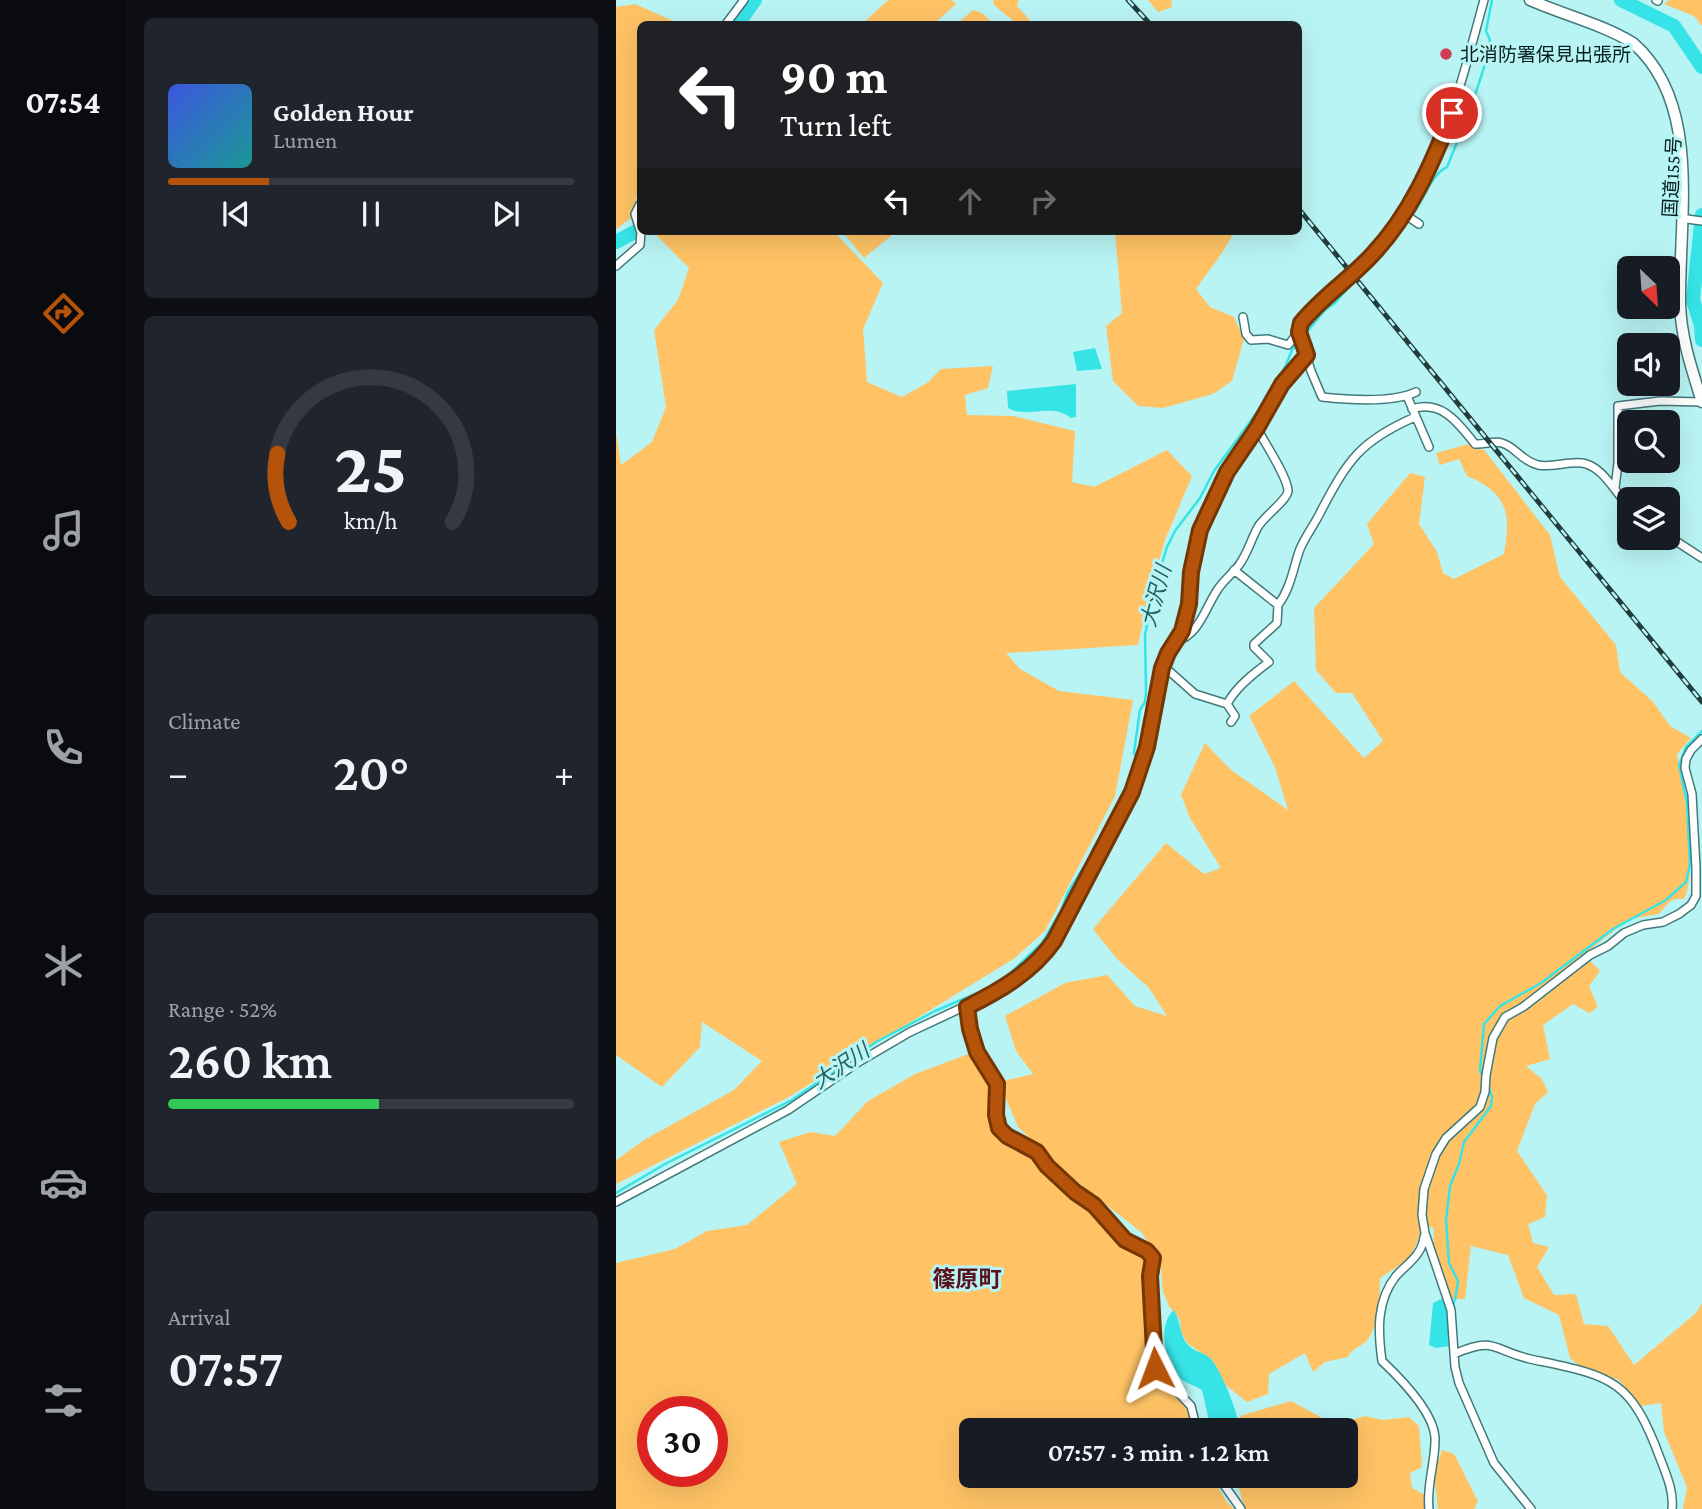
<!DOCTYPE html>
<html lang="en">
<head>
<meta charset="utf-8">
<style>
	:root { --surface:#171b24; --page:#20242c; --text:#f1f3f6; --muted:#9ea1a6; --line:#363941; --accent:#b45309 }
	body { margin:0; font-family:"Crimson Pro","Noto Sans JP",serif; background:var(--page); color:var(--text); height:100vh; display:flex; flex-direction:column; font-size:26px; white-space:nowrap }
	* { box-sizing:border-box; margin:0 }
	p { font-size:23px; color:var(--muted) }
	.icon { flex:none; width:38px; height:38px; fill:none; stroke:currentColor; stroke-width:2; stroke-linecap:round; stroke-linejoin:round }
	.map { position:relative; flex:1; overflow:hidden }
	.drawer { display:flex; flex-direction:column; gap:18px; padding:18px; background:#0d0f14; width:490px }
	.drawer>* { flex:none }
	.guide { position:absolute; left:21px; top:21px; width:665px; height:214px; border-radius:10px; box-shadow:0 7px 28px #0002; background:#202124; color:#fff; overflow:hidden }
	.needle { width:46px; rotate:155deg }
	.tools { position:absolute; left:1001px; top:256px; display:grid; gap:14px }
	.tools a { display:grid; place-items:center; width:63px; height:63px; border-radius:10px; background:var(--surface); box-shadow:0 7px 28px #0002; font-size:35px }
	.speed { position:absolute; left:21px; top:1396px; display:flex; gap:14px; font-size:35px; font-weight:700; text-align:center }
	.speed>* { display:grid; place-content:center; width:91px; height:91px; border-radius:50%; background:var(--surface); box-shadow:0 7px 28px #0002; line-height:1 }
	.speed .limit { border:10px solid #d22; background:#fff; color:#111 }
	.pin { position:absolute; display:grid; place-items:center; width:60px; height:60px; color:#fff; margin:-30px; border:4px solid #fff; border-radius:50%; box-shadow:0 2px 7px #0007 }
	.me { position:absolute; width:77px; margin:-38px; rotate:357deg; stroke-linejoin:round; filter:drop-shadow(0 0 5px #0008) }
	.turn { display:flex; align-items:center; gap:24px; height:147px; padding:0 28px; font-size:32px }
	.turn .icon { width:91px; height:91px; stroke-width:2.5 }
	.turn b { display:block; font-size:49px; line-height:60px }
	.lanes { display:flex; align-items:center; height:66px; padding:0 28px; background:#0003; justify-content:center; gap:35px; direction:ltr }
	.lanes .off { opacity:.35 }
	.big { font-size:52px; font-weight:600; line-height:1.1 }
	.drawer .widget { flex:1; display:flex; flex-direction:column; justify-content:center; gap:10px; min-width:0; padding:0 24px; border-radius:10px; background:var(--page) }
	.drawer .dial { align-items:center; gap:0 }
	.dial svg { height:182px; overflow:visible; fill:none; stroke:var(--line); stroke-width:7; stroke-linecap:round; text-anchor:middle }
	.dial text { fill:var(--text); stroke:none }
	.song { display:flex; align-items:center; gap:21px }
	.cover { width:84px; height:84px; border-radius:10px; background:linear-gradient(135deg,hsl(230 70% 55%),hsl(180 70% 35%)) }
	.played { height:7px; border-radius:4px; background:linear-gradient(90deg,var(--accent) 25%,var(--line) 25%) }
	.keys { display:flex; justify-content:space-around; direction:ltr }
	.heat { display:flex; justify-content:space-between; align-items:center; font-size:38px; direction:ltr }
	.charge { height:10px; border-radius:5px; background:linear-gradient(90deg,#34c759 52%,var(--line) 0) }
	.trip { position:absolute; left:343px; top:1418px; width:399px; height:70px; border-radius:10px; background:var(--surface); box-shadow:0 7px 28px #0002; font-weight:600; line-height:70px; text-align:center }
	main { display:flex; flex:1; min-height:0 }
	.dock { display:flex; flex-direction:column; width:126px; justify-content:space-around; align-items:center; background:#090b0e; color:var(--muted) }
	.dock .icon { width:49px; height:49px }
	.dock .selected { color:var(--accent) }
	.dock b { font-size:32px; color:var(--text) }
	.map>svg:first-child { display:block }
	.green { fill:#ffc365; fill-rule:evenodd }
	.water { fill:#36e4e7 }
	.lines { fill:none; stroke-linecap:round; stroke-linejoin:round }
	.stream { stroke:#36e4e7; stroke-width:2.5 }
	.river { stroke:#36e4e7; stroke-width:14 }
	.minor-casing { stroke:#42797a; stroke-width:10 }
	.trunk-casing { stroke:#42797a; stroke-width:13 }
	.minor { stroke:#fff; stroke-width:7 }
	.trunk { stroke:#fff; stroke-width:10 }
	.rail-casing { stroke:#213e3e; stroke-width:5 }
	.rail { stroke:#b9f4f4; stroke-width:2.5; stroke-dasharray:8; stroke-linecap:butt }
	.route-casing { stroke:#753606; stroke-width:18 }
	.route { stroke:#b45309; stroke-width:12 }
	.poi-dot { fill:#cf3e53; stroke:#b9f4f4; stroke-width:2.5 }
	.labels { text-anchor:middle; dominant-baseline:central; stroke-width:6; stroke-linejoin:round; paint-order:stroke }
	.poi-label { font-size:19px; fill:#051c1c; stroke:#b9f4f4; text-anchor:start }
	.street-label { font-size:19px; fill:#051c1c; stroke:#b9f4f4 }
	.water-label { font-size:21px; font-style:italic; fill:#206263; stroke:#b9f4f4 }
	.quarter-label { font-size:23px; font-weight:bold; fill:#58131e; stroke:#b9f4f4 }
</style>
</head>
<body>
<main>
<nav class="dock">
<b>07:54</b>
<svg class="icon selected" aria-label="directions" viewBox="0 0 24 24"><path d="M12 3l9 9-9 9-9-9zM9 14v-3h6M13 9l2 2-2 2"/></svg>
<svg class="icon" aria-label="music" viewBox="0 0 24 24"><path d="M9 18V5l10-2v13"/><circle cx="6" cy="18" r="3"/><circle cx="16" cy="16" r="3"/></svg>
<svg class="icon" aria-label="phone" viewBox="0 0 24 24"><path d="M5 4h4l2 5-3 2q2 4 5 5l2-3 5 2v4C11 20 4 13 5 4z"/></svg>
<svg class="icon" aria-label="climate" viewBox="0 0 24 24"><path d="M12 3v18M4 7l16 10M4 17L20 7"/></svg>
<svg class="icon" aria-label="car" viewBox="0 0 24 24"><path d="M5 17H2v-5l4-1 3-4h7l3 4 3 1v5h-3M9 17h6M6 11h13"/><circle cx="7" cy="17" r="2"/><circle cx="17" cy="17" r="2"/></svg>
<svg class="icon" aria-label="filters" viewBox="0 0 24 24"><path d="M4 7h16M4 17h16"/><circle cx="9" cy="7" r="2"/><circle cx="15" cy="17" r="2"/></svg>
</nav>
<section class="drawer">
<div class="widget">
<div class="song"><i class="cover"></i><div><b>Golden Hour</b><p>Lumen</p></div></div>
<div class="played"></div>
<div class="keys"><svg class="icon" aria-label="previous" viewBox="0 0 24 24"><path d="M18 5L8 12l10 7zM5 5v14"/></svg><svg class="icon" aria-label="pause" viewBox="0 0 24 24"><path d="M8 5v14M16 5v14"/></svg><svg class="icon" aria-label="next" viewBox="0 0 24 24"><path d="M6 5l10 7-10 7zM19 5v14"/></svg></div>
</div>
<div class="widget dial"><svg viewBox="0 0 100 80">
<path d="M14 69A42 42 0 1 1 86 69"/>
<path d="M14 69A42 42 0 0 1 9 39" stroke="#b45309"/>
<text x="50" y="56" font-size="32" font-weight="700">25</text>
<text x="50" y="72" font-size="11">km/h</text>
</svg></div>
<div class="widget"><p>Climate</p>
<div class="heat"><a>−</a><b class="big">20°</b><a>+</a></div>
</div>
<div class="widget"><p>Range · 52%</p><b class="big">260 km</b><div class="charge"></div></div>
<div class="widget"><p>Arrival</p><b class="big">07:57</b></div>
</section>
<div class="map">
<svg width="1086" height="1509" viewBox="0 0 1086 1509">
	<rect width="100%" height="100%" fill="#b9f4f4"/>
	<!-- green -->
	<path class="green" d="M272,0H336L340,4L318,24H246Z
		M377,0H403L401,6L417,24H401L378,5Z
		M532,0H555L556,7L542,12Z
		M1053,0H1086V26L1078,16L1048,4Z
		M19,4L64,24H24V185L15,218L0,229V7Z
		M357,10L366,13L378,24H341Z
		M36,231H217L267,283L247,329L251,382L286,397L311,383L325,369L377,366L372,388L349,395L351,415L397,416L459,431L456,482L478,487L551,450L576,476L549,540L534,591L522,645L390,653L404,669L443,691L517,700L499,796L429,931L399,958L171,1098L0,1184V1160L28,1140L118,1090L146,1061L86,1022L84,1047L46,1087L0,1055V433L5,465L36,442L50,407L38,330L62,300L73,268Z
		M226,231H281L248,258Z
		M499,231H618C608,254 593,269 580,289L594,307L618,317L628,339L616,381L597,394L547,408L522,406L497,381L490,326L506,313Z
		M853,444L869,451L934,535L944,577L1000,645L1004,672L1037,702L1054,726L1075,738L1061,754C1067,789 1083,868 1068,899C1055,897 1051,904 1043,914L1013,919L968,954L984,971L973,986L982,1007L973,1013L957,1004L927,1025L934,1059L910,1066L926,1079L932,1092L919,1104L901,1151L931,1195L929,1217L912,1224L917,1243L933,1247L921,1267L938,1295L960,1294L968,1324L992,1326L1018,1365L1080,1313L1086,1303V1509H1067L1071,1487L1048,1432L1045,1403L1024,1406L1003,1380L963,1366L954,1358L943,1315L908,1298L892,1255L855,1246L849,1299H834L817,1251L818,1228L806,1226C797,1259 792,1260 764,1278C763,1297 764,1323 752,1339C746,1347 737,1347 732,1357L709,1362L697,1372L689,1353L653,1374L652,1394L631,1402L607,1383L597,1361L571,1343L565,1332L564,1320L553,1306L547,1292L545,1268L537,1248L525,1232L454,1176L402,1127L383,1082L417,1074L400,1051L389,1016L449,983L491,975L519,1006L551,1016L533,988L501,959L477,929L550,843L588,874L605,868L574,818L565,795L589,743L615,770L672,810L659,767L633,716L678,681L748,758L767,741L736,693H720L700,670L698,608L758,544L751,524L794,473L809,477L803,524L821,552L827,573L838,579L888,554C895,513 892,493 851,476L843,459L824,465L820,453Z
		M355,1053L378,1086L376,1107L378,1126L383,1136L411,1155L450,1192L471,1205L493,1231L521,1254L529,1255L534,1263L537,1370L544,1380L574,1408L579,1430H355V1475H595L610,1501L618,1509H0V1263L59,1249L91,1231L131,1225L181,1184L163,1142L194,1132L219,1136L252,1101L299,1074ZM37,1412H96V1472H37Z
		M675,1401L719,1425L749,1416L767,1420L793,1417L803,1426L806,1467L794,1473L796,1488L809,1495L811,1509H629L619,1475H730V1430H627L624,1416Z
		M826,1450L838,1454L862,1501L858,1509H822L818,1474Z"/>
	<!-- water -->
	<path class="water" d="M479,348L486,369L461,371L457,352Z
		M460,384V417L455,418C436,402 412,419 392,408L391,391Z
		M825,1299L830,1303L839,1300V1306L833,1320L834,1346L820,1348L813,1345L817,1303Z
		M558,1310C565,1321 563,1335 572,1345C578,1352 588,1352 595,1359C605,1370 623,1415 624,1430H598L594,1425L586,1390C578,1385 568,1383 562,1376C549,1361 541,1324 558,1310Z"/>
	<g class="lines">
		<!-- stream -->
		<path class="stream" d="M867,1076L864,1071L868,1024L884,1006L925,983L997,929L1050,900L1070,882L1074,864L1071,803L1063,765L1070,747L1086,731
			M0,1193L49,1164L176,1100L260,1042L319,1011L373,988L390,977L426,943L445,911L452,892L489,833L518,769L520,759L518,752L524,710L529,702L530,692L529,635L538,590L551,547L559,531L584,498L598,471L650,400L670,365L676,350L709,310L719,303C746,271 776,245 799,211C809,196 816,174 831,167L855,108L870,61L874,40L870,31L876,0
			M839,1300L842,1281L833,1263L830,1220L834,1186L843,1164L848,1142L875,1106L876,1097L872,1085"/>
		<!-- river -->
		<path class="river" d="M1005,0L1058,26L1086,67
			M122,24L139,0
			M1086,215L1077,300L1085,325L1086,340
			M0,242L24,229"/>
		<defs>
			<path id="minor" d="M1040,0L1042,1
				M110,24L128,0
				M24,204L19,214L24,230
				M788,214L803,224
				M1071,219L1086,221
				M0,266L24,245L25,231
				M627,317L630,334L635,340L652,339L672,345C682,335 684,324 693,313C719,289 747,267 770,240C826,171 845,83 868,0
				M683,332L695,371L706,397C733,400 776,403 800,392
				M791,396L813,447
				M796,409C826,399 843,424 859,444C868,445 878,440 886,443C900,447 904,460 922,465C936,468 952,461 966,463C987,466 999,493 1013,506
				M999,488L1002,463V406L1044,401L1086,402
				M1052,536L1086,558
				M618,570L662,605C675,588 677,568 684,549C690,535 699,524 705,511C732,460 744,441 799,417
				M558,643L560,641C583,636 590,606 602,589C608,580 617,573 623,565C632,553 635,539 642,527C647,517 673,499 672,490C670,474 649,444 641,428
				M546,668L552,670L579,694L611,704
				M615,722L619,716L611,704C620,687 638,673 653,662L638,647V644L661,623L662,605
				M351,1007L354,1029L361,1052L381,1084L380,1115L383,1128L391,1136L421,1152L431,1166L459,1192L478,1205L500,1232L509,1239L531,1251L537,1258L534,1276L539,1368L575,1406L581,1430
				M0,1202L172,1110L241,1063L294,1032L386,989L413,969L429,953L516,792L531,747L546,668L552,653L566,631L573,604L575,572L585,530L599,497L611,472L641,428L666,384L691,355
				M808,1237C806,1255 792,1263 780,1276C760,1301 762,1332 766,1361C784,1378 817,1412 819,1437C820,1461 810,1485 813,1509
				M838,1354C880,1336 876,1350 914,1359C993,1376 1014,1376 1044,1458C1050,1474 1058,1491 1056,1509
				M601,1475L625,1509
				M915,1509L878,1463L843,1383L839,1367L835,1310L809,1233L806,1215L808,1189L820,1154L830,1138L864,1107L869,1092L870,1075L877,1038L889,1017L907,1007L974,955L992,946L1008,933L1027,925L1047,922L1063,914L1075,905L1080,896V868L1076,794L1069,768L1070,759L1075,750L1086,739"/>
			<path id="trunk" d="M914,0C948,15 986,24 1017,43C1086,103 1063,214 1064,304C1065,338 1076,370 1086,402"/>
		</defs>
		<!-- minor casing -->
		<use href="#minor" class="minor-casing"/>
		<!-- trunk casing -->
		<use href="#trunk" class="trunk-casing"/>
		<!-- minor -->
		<use href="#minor" class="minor"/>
		<!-- trunk -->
		<use href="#trunk" class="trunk"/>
		<defs>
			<path id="rail" d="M512,0L534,24
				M682,208L1086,702"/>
		</defs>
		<!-- rail casing -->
		<use href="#rail" class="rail-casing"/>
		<!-- rail -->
		<use href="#rail" class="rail"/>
	</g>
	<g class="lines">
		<defs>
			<path id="route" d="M539,1368L534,1276L537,1258L531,1251L509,1240L478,1205L459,1192L431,1166L421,1152L391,1136L383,1128L380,1115L381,1084L361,1052L354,1029L351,1007C385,990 416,972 438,941L516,792L531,747L546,668L552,653L566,631L573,604L575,572L584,530L611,472L641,428L666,384L691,355L683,332L685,323C706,297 734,279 756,255C794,215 816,164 836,113"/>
		</defs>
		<!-- route casing -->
		<use href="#route" class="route-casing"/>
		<!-- route -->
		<use href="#route" class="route"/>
	</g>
	<!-- markers -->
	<circle class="poi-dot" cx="830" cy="54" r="7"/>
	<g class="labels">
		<!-- poi labels -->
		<g class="poi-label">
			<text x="844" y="54">北消防署保見出張所</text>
		</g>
		<!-- street labels -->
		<g class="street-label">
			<text transform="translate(1056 177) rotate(-87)">国道155号</text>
		</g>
		<!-- water labels -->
		<g class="water-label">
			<text transform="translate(540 596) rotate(-75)">大沢川</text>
			<text transform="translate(225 1066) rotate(-34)">大沢川</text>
		</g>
		<!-- quarter labels -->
		<g class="quarter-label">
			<text x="351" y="1279">篠原町</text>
		</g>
	</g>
</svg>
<div class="tools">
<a><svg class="needle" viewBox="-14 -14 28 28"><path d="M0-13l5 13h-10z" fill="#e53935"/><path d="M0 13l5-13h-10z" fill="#9ea1a6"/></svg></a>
<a><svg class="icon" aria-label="sound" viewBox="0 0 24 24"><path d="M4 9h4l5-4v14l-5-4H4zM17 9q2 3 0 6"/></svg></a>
<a><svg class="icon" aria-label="search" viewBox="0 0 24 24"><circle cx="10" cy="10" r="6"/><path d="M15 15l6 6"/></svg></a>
<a><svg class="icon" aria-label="layers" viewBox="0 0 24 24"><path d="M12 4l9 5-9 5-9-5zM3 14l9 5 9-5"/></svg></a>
</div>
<div class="speed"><div class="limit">30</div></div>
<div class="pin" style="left:836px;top:113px;background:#d93025"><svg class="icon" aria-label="arrive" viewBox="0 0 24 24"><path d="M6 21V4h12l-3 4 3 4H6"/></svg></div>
<svg class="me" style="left:539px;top:1368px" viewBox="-20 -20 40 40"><path d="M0-17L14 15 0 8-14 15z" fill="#b45309" stroke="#fff" stroke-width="4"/></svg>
<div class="trip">07:57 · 3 min · 1.2 km</div>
<div class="guide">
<div class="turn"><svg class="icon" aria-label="left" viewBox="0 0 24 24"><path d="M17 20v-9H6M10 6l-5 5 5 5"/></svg><div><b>90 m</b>Turn left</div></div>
<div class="lanes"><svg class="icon" aria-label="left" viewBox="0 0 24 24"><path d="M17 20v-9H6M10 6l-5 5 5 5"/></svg><svg class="icon off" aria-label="ahead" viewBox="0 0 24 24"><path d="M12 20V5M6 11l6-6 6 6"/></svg><svg class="icon off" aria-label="right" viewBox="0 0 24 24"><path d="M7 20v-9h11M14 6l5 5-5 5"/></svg></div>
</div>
</div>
</main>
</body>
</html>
